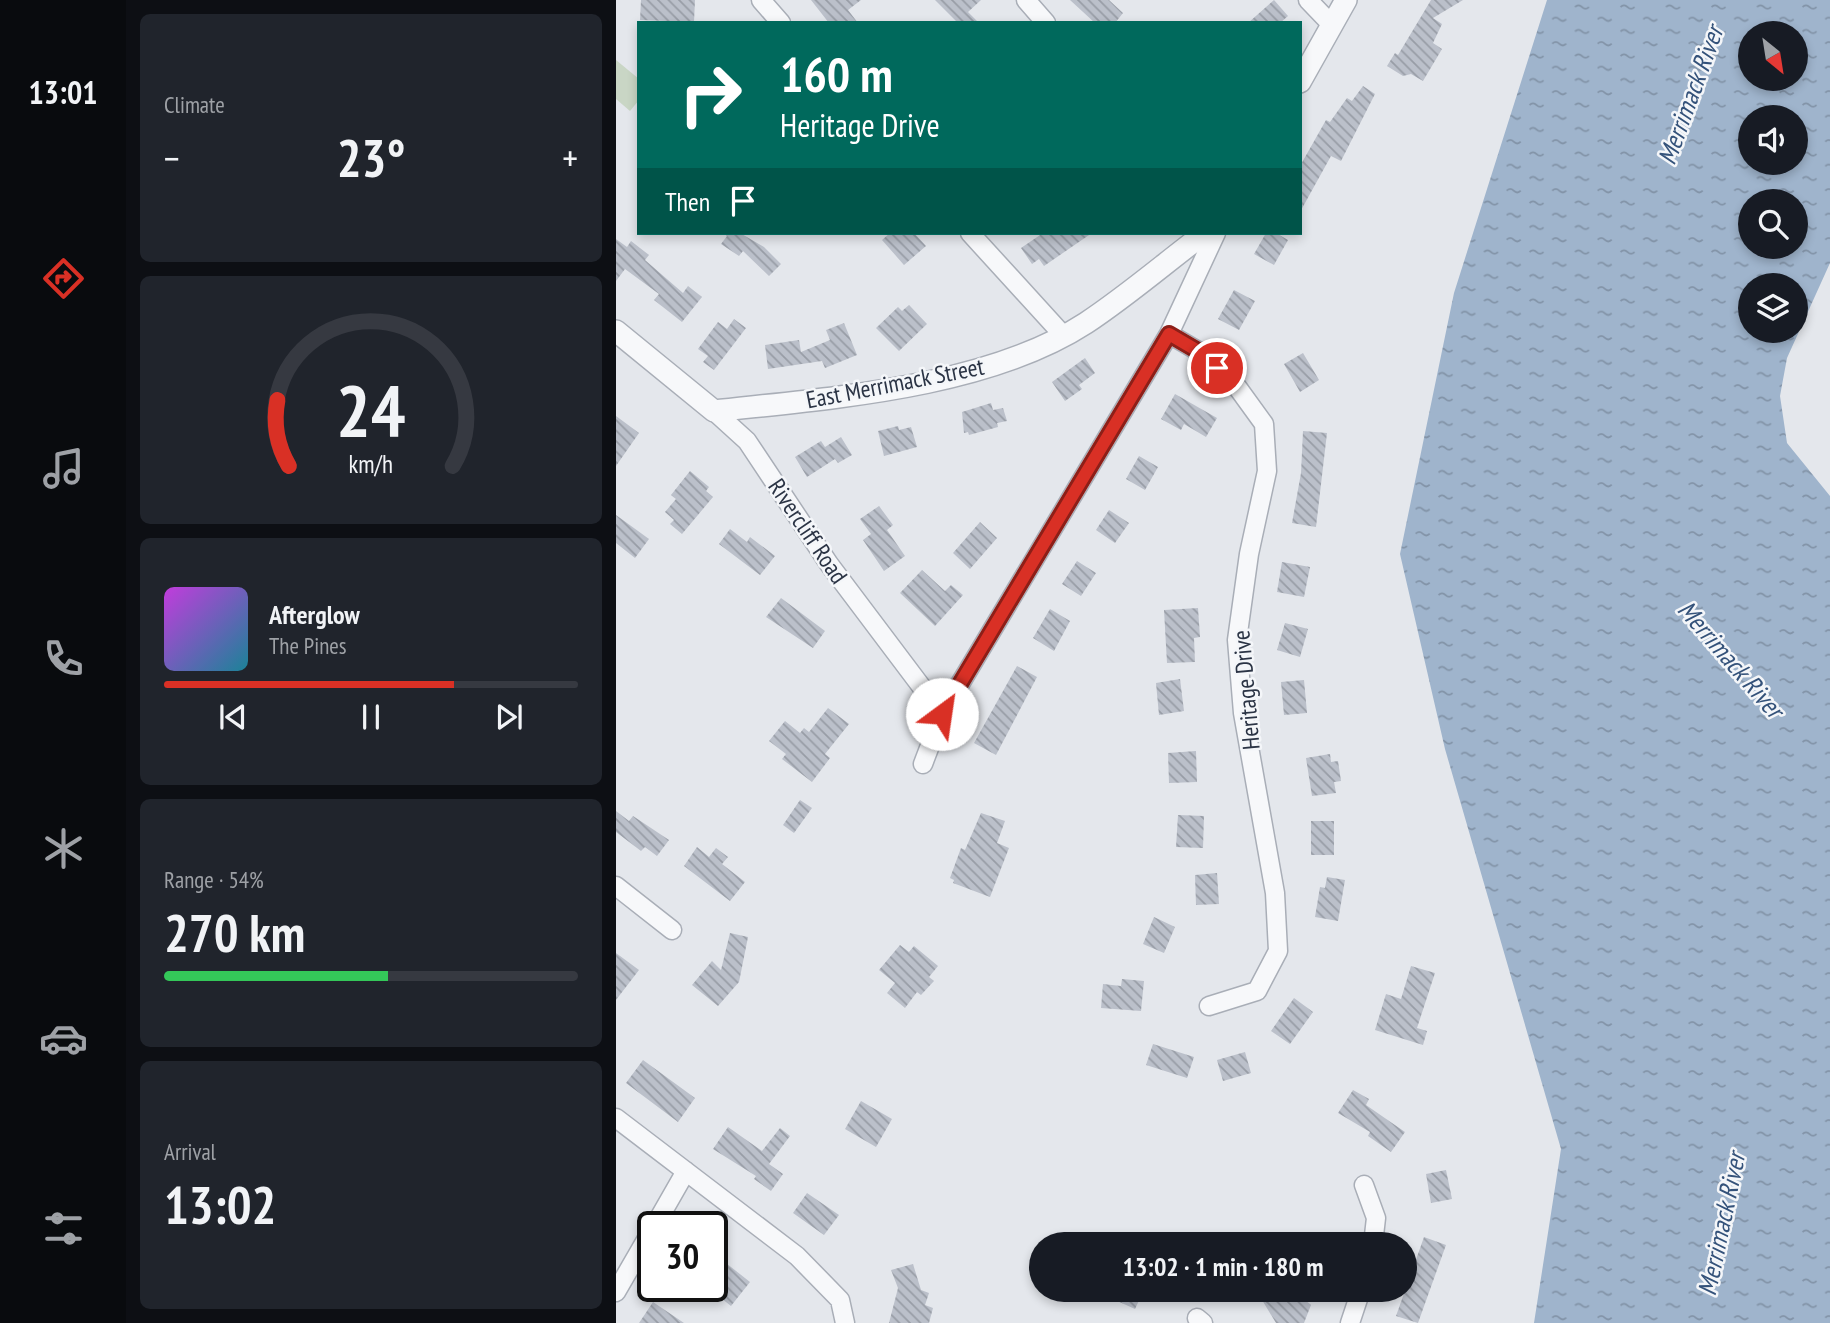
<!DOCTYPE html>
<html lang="en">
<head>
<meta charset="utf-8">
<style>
	:root { --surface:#171b24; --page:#20242c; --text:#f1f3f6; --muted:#9ea1a6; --line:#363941; --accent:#d93025 }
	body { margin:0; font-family:"PT Sans Narrow",sans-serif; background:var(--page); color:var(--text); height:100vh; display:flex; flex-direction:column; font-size:26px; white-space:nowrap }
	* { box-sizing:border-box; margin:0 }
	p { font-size:23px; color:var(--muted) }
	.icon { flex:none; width:38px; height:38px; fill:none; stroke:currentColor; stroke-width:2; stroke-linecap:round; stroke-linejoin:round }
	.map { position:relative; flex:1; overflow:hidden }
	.details { display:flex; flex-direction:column; gap:14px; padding:14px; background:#0d0f14; width:490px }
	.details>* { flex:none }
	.top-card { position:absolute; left:21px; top:21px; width:665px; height:214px; border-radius:0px; box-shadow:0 4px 10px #0003; background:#00695c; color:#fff; overflow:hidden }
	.needle { width:46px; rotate:150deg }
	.tools { position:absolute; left:1122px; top:21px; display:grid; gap:14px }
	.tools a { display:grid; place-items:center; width:70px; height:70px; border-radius:50%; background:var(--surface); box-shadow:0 4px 10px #0003; font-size:35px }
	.speed { position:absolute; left:21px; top:1211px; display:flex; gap:14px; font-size:35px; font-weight:700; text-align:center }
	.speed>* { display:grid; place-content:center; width:91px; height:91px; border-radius:50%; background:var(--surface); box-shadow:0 4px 10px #0003; line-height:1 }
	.speed .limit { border:4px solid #111; border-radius:10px; background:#fff; color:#111 }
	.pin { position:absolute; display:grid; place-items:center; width:60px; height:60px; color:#fff; margin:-30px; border:4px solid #fff; border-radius:50%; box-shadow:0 2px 7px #0007 }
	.me { position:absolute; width:77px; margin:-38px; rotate:31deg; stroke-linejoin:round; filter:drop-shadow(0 0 5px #0008) }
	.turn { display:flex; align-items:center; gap:24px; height:147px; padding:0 28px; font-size:32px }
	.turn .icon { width:91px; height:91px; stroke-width:2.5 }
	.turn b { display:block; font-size:49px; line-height:60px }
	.then { display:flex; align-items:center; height:66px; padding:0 28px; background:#0003; gap:14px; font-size:26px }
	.big { font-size:52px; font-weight:700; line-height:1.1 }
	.details .card { flex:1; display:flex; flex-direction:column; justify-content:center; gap:10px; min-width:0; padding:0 24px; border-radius:10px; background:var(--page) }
	.details .dial { align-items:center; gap:0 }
	.dial svg { height:182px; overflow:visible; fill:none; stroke:var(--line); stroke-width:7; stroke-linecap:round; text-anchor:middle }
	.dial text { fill:var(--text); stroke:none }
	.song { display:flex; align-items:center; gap:21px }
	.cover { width:84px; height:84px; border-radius:10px; background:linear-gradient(135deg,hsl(290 70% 55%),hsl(190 70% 35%)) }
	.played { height:7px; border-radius:4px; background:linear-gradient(90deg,var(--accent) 70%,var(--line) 70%) }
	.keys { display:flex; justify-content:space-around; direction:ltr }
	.heat { display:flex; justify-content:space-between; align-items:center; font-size:38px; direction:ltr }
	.charge { height:10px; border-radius:5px; background:linear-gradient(90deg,#34c759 54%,var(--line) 0) }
	.trip { position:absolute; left:413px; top:1232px; width:388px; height:70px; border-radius:35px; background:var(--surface); box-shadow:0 4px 10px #0003; font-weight:700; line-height:70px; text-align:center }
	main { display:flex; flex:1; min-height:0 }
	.menu { display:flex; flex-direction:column; width:126px; justify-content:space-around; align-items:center; background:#090b0e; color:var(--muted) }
	.menu .icon { width:49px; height:49px }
	.menu .on { color:var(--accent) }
	.menu b { font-size:32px; color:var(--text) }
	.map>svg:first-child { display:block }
	.grass { fill:#c9d6c5 }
	.water { fill:url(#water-ripples); fill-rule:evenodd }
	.building { fill:url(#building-back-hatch) }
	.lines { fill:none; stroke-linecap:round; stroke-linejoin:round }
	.minor-casing { stroke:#a9aeb7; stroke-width:21 }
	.tertiary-casing { stroke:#a9aeb7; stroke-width:24 }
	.minor { stroke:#f7f8fa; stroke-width:18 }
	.tertiary { stroke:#f7f8fa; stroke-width:21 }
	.route-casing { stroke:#8d1f18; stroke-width:18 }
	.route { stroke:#d93025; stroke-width:12 }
	.labels { text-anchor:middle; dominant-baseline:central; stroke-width:5; stroke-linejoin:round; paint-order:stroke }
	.street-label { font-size:24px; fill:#2b3445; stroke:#f4f6f9 }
	.water-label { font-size:26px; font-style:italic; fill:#34527a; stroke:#f4f6f9 }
</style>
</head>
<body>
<main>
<nav class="menu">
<b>13:01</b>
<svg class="icon on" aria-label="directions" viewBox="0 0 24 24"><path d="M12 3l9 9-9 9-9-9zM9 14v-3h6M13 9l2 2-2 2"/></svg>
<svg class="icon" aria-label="music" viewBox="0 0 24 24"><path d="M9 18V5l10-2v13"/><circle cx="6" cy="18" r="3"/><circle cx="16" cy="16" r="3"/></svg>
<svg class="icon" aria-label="phone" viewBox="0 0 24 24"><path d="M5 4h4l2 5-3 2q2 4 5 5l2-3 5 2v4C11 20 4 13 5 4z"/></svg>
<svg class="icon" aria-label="climate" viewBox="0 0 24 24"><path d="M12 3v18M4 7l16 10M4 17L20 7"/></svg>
<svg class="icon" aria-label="car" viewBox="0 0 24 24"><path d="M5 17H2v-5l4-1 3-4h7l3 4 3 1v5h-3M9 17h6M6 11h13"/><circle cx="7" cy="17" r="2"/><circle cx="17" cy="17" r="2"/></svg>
<svg class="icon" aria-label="filters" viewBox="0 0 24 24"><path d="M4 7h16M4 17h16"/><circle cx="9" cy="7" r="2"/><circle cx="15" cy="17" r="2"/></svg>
</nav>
<section class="details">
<div class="card"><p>Climate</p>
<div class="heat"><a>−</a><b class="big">23°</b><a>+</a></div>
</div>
<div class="card dial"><svg viewBox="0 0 100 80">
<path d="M14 69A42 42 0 1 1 86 69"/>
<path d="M14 69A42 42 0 0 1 9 40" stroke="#d93025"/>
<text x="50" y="56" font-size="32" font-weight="700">24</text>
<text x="50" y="72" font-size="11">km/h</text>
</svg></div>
<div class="card">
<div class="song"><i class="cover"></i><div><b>Afterglow</b><p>The Pines</p></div></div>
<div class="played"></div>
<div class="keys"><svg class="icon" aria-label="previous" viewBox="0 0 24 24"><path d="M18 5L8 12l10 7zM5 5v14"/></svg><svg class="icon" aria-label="pause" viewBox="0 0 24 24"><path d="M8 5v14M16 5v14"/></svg><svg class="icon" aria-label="next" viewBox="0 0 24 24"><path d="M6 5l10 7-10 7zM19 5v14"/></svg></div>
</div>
<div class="card"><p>Range · 54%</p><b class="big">270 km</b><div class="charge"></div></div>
<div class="card"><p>Arrival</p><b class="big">13:02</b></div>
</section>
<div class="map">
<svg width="1214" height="1323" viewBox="0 0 1214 1323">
	<defs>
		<pattern id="water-ripples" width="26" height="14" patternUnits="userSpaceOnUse" patternTransform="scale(1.75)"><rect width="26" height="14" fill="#9fb4cc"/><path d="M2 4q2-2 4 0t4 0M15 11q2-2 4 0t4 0" fill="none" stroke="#8293a7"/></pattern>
		<pattern id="building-back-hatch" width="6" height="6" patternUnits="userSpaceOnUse" patternTransform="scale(1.75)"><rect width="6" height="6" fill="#bbc0ca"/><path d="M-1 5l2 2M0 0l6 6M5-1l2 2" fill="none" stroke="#989da6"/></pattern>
	</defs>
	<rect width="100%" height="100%" fill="#e4e7ec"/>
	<!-- grass -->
	<path class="grass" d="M0,60L23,79V100L14,111L0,99Z"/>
	<!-- water -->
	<path class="water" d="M931,0H1214V263L1171,358L1164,396L1171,443L1214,496V1323H918L945,1149L829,749L784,554L838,293ZM1134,33H1180V79H1134ZM1134,117H1180V163H1134ZM1134,201H1180V247H1134ZM1134,285H1180V331H1134Z"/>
	<!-- building -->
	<path class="building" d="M25,0H79L78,22L24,20Z
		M195,0H245L232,10L242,23H213Z
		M319,0H365L352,12L363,23H342Z
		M454,0H493L507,13L499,23H479Z
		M658,0L672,16L664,23H632Z
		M815,0H847L817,18L826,24L817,43L826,49L807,81L795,74L787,76L771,66L779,53L782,55Z
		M747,86L759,94L725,161L715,156L684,212V166L710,120L714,122L731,98L736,101Z
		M108,233H124L148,247L165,264L153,276L127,251L123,256L105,244L111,236Z
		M274,233H298L310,246L288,265L266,240Z
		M427,233H476L428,266L423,259L416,264L405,248Z
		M650,233H660L672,240L658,265L638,254Z
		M0,239L11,247L15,241L33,255L29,260L67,293L72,286L86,297L66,322L38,300L43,294L9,269L0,281Z
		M618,290L639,301L623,330L602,319Z
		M293,305L311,324L283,351L260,328L282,307L286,311Z
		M118,319L130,328L98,370L87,362L92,356L82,349L102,322L111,329Z
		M228,323L241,355L209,368L206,361L152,369L149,345L183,340L185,352L214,340L210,330Z
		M687,353L703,380L684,392L668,364Z
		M469,358L479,373L463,385L466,389L449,401L436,382Z
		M559,394L601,418L590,437L568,424L565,430L545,419Z
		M375,403L377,410L387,408L391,421L381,423L382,427L353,435L352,432L348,433L346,412Z
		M0,416L23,433L0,466Z
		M282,426L283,430L295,427L301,447L268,456L262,431Z
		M687,431L711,433L700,527L676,523L685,473Z
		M225,437L236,455L222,463L219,459L191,477L179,457L205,441L209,447Z
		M523,456L542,467L529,490L510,479Z
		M74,471L93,487L90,491L97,497L66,534L54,524L58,520L49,512L60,499L55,495Z
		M263,506L277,525L271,530L289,556L268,571L247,540L255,534L244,519Z
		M493,510L513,523L499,543L480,530Z
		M0,515L33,539L19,558L0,543Z
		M364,522L381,538L354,569L337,553Z
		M114,529L131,542L134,537L159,556L144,575L103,544Z
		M461,561L480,573L465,596L446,584Z
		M666,562L694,567L688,597L661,592Z
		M306,570L329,591L335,585L347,595L319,626L284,593Z
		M165,598L209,631L197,648L150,617Z
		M582,608L584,637L578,638L579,662L551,663L548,610Z
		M434,609L454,621L438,651L417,638Z
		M669,623L692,629L684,657L661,650Z
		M401,666L421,677L380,755L358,743Z
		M564,679L568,711L543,715L540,683Z
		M688,680L691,713L668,715L665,682Z
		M212,708L233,724L209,754L214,758L196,782L166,759L170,754L153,741L169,721L184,733L188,728L193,732Z
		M580,751L581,782L553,783L552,753Z
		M714,754L715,762L722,761L725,781L718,782L720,793L696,796L690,758Z
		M184,800L196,808L178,833L167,825Z
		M0,811L13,821L17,816L53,840L41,856L29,847L25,851L0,832Z
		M365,813L389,821L381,843L393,848L374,897L337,883L338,880L334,878L345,848L349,850Z
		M562,815L588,816L587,848L560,847Z
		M695,821H718V855H695Z
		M81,847L93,857L100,848L112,857L106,864L129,882L114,901L68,866Z
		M601,873L603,904L580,905L579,875Z
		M711,877L729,880L722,921L699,917L704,887L709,888Z
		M538,917L559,927L548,953L527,944Z
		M114,933L132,937L123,982L102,1006L76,985L96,961L105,970Z
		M284,945L293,952L298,946L322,966L313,977L318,981L305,995L301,992L289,1008L271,993L279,983L263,970Z
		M0,953L23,970L0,1000Z
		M795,966L819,973L801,1028L811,1031L807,1045L759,1030L770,994L785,999Z
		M506,979L528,981L525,1011L485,1008L487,984L505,986Z
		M678,998L697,1012L674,1044L655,1031Z
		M537,1044L578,1057L571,1078L530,1065Z
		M629,1052L635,1073L607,1081L601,1060Z
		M27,1060L79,1098L62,1122L10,1083Z
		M737,1090L753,1099L750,1105L789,1132L775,1152L752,1136L754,1132L722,1113Z
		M245,1101L276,1119L260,1147L229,1129Z
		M112,1127L146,1151L164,1128L174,1136L153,1164L167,1174L155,1191L138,1179L140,1176L97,1149Z
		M830,1170L836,1199L815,1203L810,1174Z
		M191,1193L223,1215L208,1235L177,1213Z
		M808,1237L830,1245L802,1323L780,1316Z
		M96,1252L134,1282L115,1306L96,1291Z
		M297,1264L305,1290L313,1293L309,1305L317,1308L313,1323H273L282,1288L275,1270Z
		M504,1290H528L519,1309L499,1300Z
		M640,1290H697L689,1300L695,1305L688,1323H660Z
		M37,1302L68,1323H23Z"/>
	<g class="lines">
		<defs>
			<path id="minor" d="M145,0L165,23
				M410,0L430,23
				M692,0L716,25
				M354,233L447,335
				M553,334L582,351L619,384L648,424L651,471L633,554L621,640L627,713L659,893L662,951L641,991L593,1006
				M98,411L131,441L213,564L326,714L307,764
				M326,714L553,334L600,233
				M0,886L56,930
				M0,1118L181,1256L224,1300L229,1323
				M748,1185L760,1218L757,1244
				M38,1227L70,1171
				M0,1292L37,1228
				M581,1318L587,1323
				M734,1323L745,1290"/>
			<path id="tertiary" d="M684,82L730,0
				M0,331L98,411C214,398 370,388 470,323C511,296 549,263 589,233"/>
		</defs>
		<!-- minor casing -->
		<use href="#minor" class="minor-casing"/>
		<!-- tertiary casing -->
		<use href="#tertiary" class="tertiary-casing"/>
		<!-- minor -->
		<use href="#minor" class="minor"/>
		<!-- tertiary -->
		<use href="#tertiary" class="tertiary"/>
	</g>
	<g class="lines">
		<defs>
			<path id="route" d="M326,714L553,334L582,351L601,368"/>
		</defs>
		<!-- route casing -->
		<use href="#route" class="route-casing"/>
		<!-- route -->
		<use href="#route" class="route"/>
	</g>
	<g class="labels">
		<!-- street labels -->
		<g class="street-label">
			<text transform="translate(279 383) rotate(-11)">East Merrimack Street</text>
			<text transform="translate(192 531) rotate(56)">Rivercliff Road</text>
			<text transform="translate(630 690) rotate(-95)">Heritage Drive</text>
		</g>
		<!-- water labels -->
		<g class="water-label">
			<text transform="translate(1074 95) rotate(-70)">Merrimack River</text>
			<text transform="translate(1115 659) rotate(49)">Merrimack River</text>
			<text transform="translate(1105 1224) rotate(-78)">Merrimack River</text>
		</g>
	</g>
</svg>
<div class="tools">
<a><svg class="needle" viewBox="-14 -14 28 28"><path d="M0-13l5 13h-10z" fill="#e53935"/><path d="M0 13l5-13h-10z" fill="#9ea1a6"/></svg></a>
<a><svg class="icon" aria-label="sound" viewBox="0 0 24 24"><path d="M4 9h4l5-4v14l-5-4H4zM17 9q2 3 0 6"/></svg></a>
<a><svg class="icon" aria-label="search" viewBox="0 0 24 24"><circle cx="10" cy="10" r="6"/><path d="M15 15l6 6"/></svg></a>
<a><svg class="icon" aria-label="layers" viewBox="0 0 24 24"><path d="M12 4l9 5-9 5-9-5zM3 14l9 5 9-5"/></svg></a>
</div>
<div class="speed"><div class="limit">30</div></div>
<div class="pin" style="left:601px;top:368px;background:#d93025"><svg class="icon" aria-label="arrive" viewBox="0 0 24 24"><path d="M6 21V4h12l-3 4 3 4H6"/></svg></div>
<svg class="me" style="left:326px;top:714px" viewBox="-20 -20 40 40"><circle r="19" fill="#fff"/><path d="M0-13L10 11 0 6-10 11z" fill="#d93025"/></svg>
<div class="trip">13:02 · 1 min · 180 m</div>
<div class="top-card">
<div class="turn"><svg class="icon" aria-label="right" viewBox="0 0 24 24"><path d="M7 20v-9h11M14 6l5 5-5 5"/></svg><div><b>160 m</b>Heritage Drive</div></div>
<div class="then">Then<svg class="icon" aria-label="arrive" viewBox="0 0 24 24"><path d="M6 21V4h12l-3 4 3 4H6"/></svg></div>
</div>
</div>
</main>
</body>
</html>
